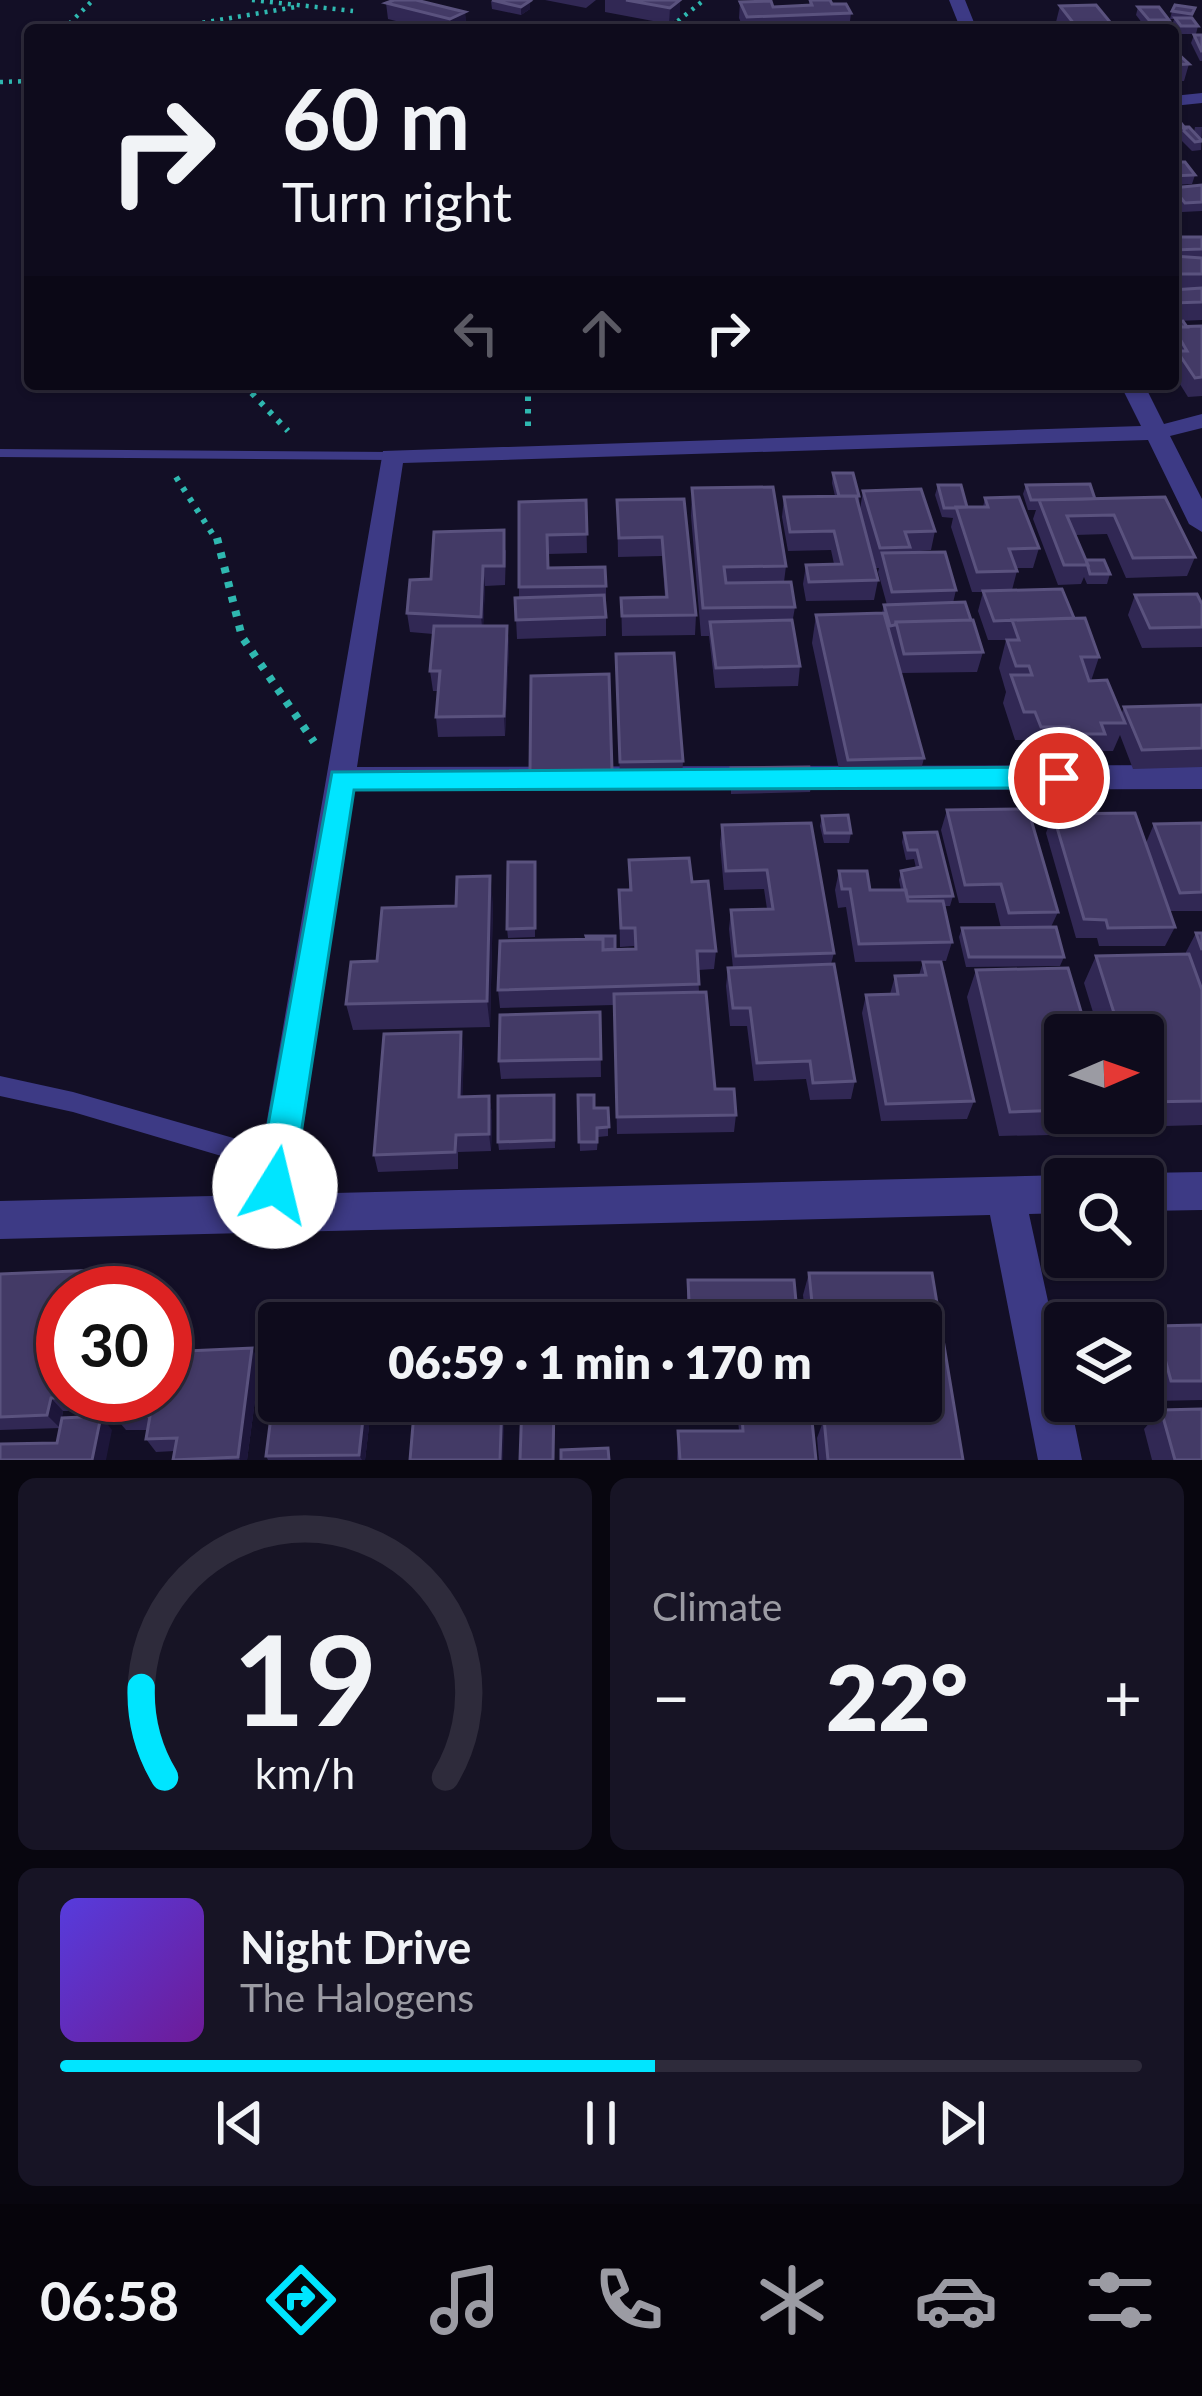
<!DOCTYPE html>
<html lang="en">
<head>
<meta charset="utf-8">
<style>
	:root { --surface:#0e0b1c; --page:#171425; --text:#f1f3f6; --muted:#9b9ba3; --line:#2e2b3b; --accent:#00e5ff }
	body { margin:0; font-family:Lato,sans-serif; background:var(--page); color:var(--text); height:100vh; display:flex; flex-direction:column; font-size:45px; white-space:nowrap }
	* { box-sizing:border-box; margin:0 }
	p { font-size:39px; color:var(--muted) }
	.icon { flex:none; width:66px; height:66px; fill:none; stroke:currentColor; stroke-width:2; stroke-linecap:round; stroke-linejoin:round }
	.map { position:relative; height:1460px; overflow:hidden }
	.sheet { display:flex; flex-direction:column; gap:18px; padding:18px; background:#08060f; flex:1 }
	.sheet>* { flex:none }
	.top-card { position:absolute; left:24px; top:24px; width:1155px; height:366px; border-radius:12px; box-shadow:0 3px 9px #0004,0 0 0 3px var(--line); background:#0e0b1c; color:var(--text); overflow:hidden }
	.needle { width:78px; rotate:88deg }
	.fabs { position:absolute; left:1044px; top:1014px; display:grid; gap:24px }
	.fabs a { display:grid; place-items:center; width:120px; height:120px; border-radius:12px; background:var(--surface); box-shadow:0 3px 9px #0004,0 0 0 3px var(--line); font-size:60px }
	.speed { position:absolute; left:36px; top:1266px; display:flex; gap:24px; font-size:60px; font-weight:700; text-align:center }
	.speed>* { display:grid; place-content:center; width:156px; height:156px; border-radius:50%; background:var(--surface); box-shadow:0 3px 9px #0004,0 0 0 3px var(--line); line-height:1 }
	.speed .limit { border:18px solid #d22; background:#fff; color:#111 }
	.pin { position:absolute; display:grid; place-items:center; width:102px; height:102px; color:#fff; margin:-51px; border:6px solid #fff; border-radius:50%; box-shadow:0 3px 12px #0007 }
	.me { position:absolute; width:132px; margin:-66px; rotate:9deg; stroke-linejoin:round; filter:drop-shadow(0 0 9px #0008) }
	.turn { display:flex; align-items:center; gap:42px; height:252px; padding:0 60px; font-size:54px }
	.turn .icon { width:156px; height:156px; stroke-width:2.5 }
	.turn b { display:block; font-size:84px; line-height:102px }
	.lanes { display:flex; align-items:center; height:114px; padding:0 60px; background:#0003; justify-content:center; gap:60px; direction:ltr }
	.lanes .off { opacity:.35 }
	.big { font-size:90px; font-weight:800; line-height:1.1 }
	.sheet .widget { flex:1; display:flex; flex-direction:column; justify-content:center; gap:18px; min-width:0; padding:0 42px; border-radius:18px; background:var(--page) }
	.sheet .dial { align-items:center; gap:0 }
	.dial svg { height:312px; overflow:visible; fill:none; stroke:var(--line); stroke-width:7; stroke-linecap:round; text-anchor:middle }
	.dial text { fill:var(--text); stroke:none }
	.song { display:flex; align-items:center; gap:36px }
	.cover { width:144px; height:144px; border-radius:18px; background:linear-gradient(135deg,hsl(250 70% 55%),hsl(280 70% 35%)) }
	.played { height:12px; border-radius:6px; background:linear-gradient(90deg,var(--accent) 55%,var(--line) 55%) }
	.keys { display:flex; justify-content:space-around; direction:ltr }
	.heat { display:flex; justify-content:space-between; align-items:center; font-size:66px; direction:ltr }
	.sheet .tiles { flex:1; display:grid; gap:18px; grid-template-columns:1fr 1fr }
	.widget:last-child { grid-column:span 2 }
	.trip { position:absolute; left:258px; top:1302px; width:684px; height:120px; border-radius:12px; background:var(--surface); box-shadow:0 3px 9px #0004,0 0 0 3px var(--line); font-weight:800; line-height:120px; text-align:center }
	.menu { display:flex; height:192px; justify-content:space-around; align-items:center; background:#06040b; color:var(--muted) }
	.menu .icon { width:84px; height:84px }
	.menu .selected { color:var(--accent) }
	.menu b { font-size:54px; color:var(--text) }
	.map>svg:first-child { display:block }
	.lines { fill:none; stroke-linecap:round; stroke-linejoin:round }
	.path-far2 { stroke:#2fb8b0; stroke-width:4.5; stroke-dasharray:3 6; stroke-linecap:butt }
	.path-far1 { stroke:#2fb8b0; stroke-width:6; stroke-dasharray:4.5 8; stroke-linecap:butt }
	.path { stroke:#2fb8b0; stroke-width:8; stroke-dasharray:6 9; stroke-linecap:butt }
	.service { fill:#3d3a85; fill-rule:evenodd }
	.minor { fill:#3d3a85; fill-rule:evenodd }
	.wall { fill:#312854 }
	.shaded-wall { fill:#1d163a }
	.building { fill:#433a66; stroke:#5a527e; stroke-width:3 }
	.route { fill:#00e5ff; stroke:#0095a6; stroke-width:3 }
</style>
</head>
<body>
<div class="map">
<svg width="1202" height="1460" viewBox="0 0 1202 1460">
	<rect width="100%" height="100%" fill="#130f26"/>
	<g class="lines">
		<!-- path-far2 -->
		<path class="path-far2" d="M252,0L353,11
			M63,30L93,0
			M158,30L296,7
			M598,30L674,24L704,0
			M0,82L30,81"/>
		<!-- path-far1 -->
		<path class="path-far1" d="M243,384L288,431
			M528,384V428
			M176,477L217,541"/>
		<!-- path -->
		<path class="path" d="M217,538L242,637L314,742"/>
		<!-- service -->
		<path class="service" d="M0,449L392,452L399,456L392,460L0,457Z
			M0,1076L73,1092L279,1151L287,1154L291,1162L287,1170L279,1173L73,1112L0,1096Z"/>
		<!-- minor -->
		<path class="minor" d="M949,0H965L977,30H961Z
			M1202,93V103L1173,106V96Z
			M1120,384H1144L1164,424L1202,414V428L1170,436L1202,499V532L1189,524L1148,440L403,463L357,767L1202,765V789L354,791L293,1194L1065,1175L1075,1179H1065V1213L1029,1214L1065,1379V1401H1070L1082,1460H1038L990,1215L0,1239V1201L254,1195L383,451L1141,426Z
			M1202,1172V1210L1143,1211V1179H1129L1143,1173Z"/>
	</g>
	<!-- wall -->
	<path class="wall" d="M545,0H596L586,8Z
		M605,0H680V16L669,24L605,12Z
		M809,0L832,4L851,13L849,29L744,30L739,18L740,2L773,7L809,5Z
		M491,1L530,9L521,15L492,9Z
		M386,3L465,12L466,28L461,30H432L388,19Z
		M1060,6L1115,28V30H1063L1056,22Z
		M1138,7L1169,20L1167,28H1146L1136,15Z
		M1195,8L1192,18L1198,26L1196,34H1179L1172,26L1174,19H1170L1172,11Z
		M1194,35H1202V61H1200L1191,43Z
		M1173,50L1189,64L1184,81H1173Z
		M1173,118L1194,132L1195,127H1202L1201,150L1192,151L1181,140L1180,145H1173Z
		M1173,162L1195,175L1192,184L1173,185Z
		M1202,185V211L1182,212L1176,204L1173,211V186Z
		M1173,237H1202V320L1177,321L1187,327L1202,326V396L1188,397L1173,373Z
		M833,473L859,496L860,509L863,491L935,531L931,550L909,552L956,590L953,603L983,652L977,672L901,673L924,758L917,786L843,788L812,643L816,615L882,613L884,605H887L878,572L879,568H876L865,529L878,580L874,600L806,601L803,584L806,565L834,564L831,550L788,551L782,517L784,497L835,496L832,483Z
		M938,485L967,507H983L985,498L1039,548L1033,568H1016L1017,571L1012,590L1074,619L1099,657L1091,681L1121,715L1124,707L1202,705V767L1133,769L1120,735L1113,751H1098L1094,762H1062L1059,755H1031L1026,740H1015L1003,703L1006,692L999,668L1006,640H988L978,611L983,592H972L951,527L953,518L942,517L935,495Z
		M1026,485L1095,499L1195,557L1187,576L1126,578L1107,534L1075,535L1086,560L1110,574L1107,584H1087L1084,577L1081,584L1058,585L1033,519L1036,510H1028L1023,494Z
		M692,488L786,566L784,582L795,607L792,624L800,666L798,686L715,688L709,636H701L691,516Z
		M684,499L696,615L695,635L622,636L621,598L665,597L662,556L618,557L617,500Z
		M586,500L587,553L548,554V568L606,586V636L517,639L515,598H519V502Z
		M506,550L505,585L485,586L483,626H507L509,645L505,736L438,737L436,717L438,691H433L430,671L433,634L410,632L407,613L431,579Z
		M1135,595L1202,604V647L1142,648L1128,615Z
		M616,654L683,761L682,780L620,781Z
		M731,768L812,783L810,792L731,794Z
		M612,770V789L531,791L530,771Z
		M947,810L1058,912L1051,927L1064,957L1060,966L966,967L959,937L962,928H1001L995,903H959L941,830Z
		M1053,814L1146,843L1154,824L1202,823V911H1170L1175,927L1165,946H1099L1097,938H1076L1046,833Z
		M822,816L851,833L849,843H824L820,826Z
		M811,823L834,953L831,964L855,1081L851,1099L810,1100L806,1079L754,1081L747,1026H730L726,986L728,968H733L729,929L731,910L767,909L764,889L724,890L720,844L722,825Z
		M904,833L953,896L950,906H944L952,942L946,961L855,962L846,907L838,908L835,890L839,871L870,890H901L899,880L901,871L916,868L914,859L906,860L902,842Z
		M629,860L692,882L716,951L714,969L698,970L699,992L715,1089L736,1115L734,1132L617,1134L614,1005L500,1008L498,990L615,949H635L634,946L620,947L619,890H629Z
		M535,862V937L508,938L507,929Z
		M493,903L490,1027L353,1030L346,1004L377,961L456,906Z
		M1196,933H1202V1125L1128,1127L1123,1113H1143V1035H1100L1084,983L1096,956L1186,954V952Z
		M923,962L974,1101L967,1119L881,1121L862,1013L866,995L890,994L895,976L919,975Z
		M976,970L1065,1035V1113H1109L1097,1134L999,1136L967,997Z
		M600,1012L601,1077L501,1079L499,1061Z
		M464,1050L462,1097L489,1096L492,1114L491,1151L458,1152V1169L378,1172L374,1155Z
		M554,1095L555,1148L499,1150L498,1142Z
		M578,1095L594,1108H608V1136L598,1137L597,1150L580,1151Z
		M809,1273H932L963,1460H819L817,1438L824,1419H895L892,1401H921V1323H806L803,1295Z
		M0,1274L109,1286L63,1395H106L103,1411H63L60,1428L0,1430Z
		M688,1280L798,1323H688L687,1295Z
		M1202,1325V1400L1154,1401L1143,1361V1342L1156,1326Z
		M260,1363L247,1460H173L175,1451L156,1452L146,1439L148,1430H126L115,1417Z
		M279,1401H372L365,1460H268L266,1456Z
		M739,1401H810L816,1460H677L678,1431H739L737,1409Z
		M1161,1410L1202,1460H1152L1144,1429Z"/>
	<!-- shaded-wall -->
	<path class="shaded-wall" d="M680,0V16L669,24L670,8Z
		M530,1V9L521,15V7Z
		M465,12L466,28L461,30H451L450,19Z
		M483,566L485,586L483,636L481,617Z
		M507,626L509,645L505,736L504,716Z
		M490,876L493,903L490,1027L487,1001Z
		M461,1032L464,1050L462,1115L459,1097Z
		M489,1096L492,1114L491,1151L489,1134Z
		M99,1270L109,1286L107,1293H94Z
		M252,1348L260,1363L247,1460H240L238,1457Z
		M93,1395H106L103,1411L92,1397Z
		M51,1398L63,1411L60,1428L47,1415Z
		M365,1401H372L365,1460H362L359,1455Z
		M502,1401H505L503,1460H500Z
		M101,1416L112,1430L106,1460H92Z"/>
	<!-- building -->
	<path class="building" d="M394,0H416L465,12L450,19L386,3Z
		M492,0H527L530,1L521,7Z
		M626,0H680L670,8Z
		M810,0H830L832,4H846L851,13L747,17L740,2L771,1L773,7L812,5Z
		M1096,5L1115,28L1078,29L1060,6Z
		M1175,5L1195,8L1192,14L1172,11Z
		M1138,7H1159L1169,20H1149Z
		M1175,18H1192L1198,26H1181Z
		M1194,35H1202V52Z
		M1173,50H1174L1189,64L1173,65Z
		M1173,118H1177L1185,128H1173Z
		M1185,127H1189L1202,141L1195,142L1184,131Z
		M1173,162H1185L1195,175L1173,176Z
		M1202,185V202L1185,203L1173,188Z
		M1173,237H1202V249L1173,250Z
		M1173,256L1202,258V274H1173Z
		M1202,288V302L1173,303V290Z
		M1183,321L1187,327H1173V322Z
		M1202,326V377L1195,378L1177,351H1187L1173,327Z
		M833,473H853L859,496H839Z
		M1090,484L1095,499L1031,500L1026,485Z
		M938,485H961L967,507L944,508Z
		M773,487L786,566L724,567L726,583L791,582L795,607L703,608L692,488Z
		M921,489L935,531L905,532L910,547L880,548L863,491Z
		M856,496L878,580L809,582L806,565L842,564L834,531L790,532L784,497Z
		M1019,497L1039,548L1009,549L1017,571L977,572L956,507H988L985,498Z
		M1165,497L1195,557L1133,558L1114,515L1067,516L1088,565H1064L1039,500Z
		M684,499L696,615L622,616L621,598L667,597L662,537L619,538L617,500Z
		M586,500L587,534L547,535L548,568L605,567L606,586L519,587V502Z
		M504,530V566H483L481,617L407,613L410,580L431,579L434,532Z
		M945,552L956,590L892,592L882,553Z
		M1086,560H1104L1110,574H1090Z
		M1062,589L1074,618L994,621L983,591Z
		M1197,594L1202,604V627L1150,628L1135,595Z
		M604,595L606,617L516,620L515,598Z
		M965,602L971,620L896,622L895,625L890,626L884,605Z
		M884,613L924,758L848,760L816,615Z
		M1085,618L1099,657H1081L1089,681L1107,680L1125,723H1101L1105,734H1072L1069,727H1041L1035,712H1024L1011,675H1032L1029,666H1016L1007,640H1019L1012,620Z
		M792,620L800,666L716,668L710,622Z
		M973,620L983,652L904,654L896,622Z
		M434,626H507L504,716L436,717L440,671H430Z
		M674,653L683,761L620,762L616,654Z
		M609,674L612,770L530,771L531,676Z
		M1202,705V748L1142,750L1124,707Z
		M809,767L812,783L732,784L731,768Z
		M1028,809L1058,912L1009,913L1001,884L965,885L947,810Z
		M1135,813L1175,927L1108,928L1106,920L1084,919L1053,814Z
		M848,815L851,833H825L822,816Z
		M811,823L834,953L736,956L731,910L773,909L767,870L726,871L722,825Z
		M1202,823V892L1180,893L1154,824Z
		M937,832L953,896L907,897L901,871L921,867L917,850H908L904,833Z
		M689,858L692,882L708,881L716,951H697L699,984L498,990L500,941L603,939V950L636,949L635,928H621L619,890H631L629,860Z
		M508,862H535V928L507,929Z
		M839,871H867L870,890H906L908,901H943L952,942L859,944L850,889H842Z
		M490,876L487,1001L346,1004L351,962L377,961L382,908L456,906L457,877Z
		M1056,927L1064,957H969L962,928Z
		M1196,933H1202V950Z
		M586,936H615V949L603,950V939H587Z
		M1189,954L1202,990V1101L1143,1102V1035H1121L1096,956Z
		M923,962H941L974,1101L886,1104L866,995L898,994L895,976L926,975Z
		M834,964L855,1081L813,1083L810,1061L757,1063L750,1008H733L728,968Z
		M1068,968L1088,1035H1065V1110L1010,1112L976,970Z
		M706,992L715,1089H734L736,1115L617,1117L614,994Z
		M600,1012L601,1059L499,1061L500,1015Z
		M461,1032L459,1097L489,1096V1134L456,1135L455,1152L374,1155L384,1034Z
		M554,1095V1140L498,1142V1096Z
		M578,1095H594V1108H608L609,1127L597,1128V1142H579Z
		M99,1270L94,1293H63V1395H93L92,1397L51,1398L47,1415L0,1417V1274Z
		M809,1273H932L963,1460H828L824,1419H907L905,1401H921V1323H814Z
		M688,1280H794L798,1323H690Z
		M1202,1325V1381H1171L1156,1326Z
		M252,1348L238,1457L173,1460L177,1438L146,1439L150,1416L115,1417L119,1395H165V1352Z
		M275,1385H279V1401H365L359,1455L266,1456Z
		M415,1401H502L500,1460H410Z
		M522,1401H554L553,1460H520Z
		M741,1401H810L816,1460H680L678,1431H743Z
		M1202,1409V1460H1175L1161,1410Z
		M101,1416L92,1460H0V1444L57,1443L62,1418Z
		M608,1448L609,1460H561V1450Z"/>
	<!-- route -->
	<path class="route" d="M1059,767L1073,778L1059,788L354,790L293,1186L287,1198L275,1203L262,1198L257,1186L332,772Z"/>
</svg>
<div class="fabs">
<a><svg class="needle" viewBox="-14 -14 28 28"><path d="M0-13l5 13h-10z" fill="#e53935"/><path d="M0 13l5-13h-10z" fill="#9b9ba3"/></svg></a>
<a><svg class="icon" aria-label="search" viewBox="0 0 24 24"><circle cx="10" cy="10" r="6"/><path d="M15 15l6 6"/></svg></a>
<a><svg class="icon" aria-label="layers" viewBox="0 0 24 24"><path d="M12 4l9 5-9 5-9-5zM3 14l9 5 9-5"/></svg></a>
</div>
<div class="speed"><div class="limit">30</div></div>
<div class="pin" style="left:1059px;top:778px;background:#d93025"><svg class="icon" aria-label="arrive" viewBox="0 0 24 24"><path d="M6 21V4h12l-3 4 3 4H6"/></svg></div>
<svg class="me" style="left:275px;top:1186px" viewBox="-20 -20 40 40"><circle r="19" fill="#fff"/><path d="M0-13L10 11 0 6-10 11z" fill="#00e5ff"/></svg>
<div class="trip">06:59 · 1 min · 170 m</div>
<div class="top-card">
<div class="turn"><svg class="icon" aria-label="right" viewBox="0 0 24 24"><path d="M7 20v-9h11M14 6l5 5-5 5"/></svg><div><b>60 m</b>Turn right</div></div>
<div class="lanes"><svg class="icon off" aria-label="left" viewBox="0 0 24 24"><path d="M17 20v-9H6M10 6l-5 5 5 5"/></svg><svg class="icon off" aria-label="ahead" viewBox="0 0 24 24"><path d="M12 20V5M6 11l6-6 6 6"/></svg><svg class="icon" aria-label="right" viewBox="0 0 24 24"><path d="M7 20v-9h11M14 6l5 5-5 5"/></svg></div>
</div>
</div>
<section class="sheet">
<div class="tiles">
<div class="widget dial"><svg viewBox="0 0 100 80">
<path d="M14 69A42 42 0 1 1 86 69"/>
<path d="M14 69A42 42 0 0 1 8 46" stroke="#00e5ff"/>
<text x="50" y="56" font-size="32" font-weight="700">19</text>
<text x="50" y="72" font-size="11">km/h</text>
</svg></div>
<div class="widget"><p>Climate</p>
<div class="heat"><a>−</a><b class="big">22°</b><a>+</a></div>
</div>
<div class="widget">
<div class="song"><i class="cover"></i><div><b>Night Drive</b><p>The Halogens</p></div></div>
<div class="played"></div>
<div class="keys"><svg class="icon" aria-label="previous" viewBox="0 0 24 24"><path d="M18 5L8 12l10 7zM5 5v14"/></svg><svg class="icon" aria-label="pause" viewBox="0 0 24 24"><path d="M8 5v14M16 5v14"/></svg><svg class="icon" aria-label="next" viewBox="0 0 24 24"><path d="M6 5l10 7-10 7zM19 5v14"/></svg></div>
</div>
</div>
</section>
<nav class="menu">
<b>06:58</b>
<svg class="icon selected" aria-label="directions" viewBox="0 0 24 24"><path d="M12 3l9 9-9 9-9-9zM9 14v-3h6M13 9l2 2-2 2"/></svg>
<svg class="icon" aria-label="music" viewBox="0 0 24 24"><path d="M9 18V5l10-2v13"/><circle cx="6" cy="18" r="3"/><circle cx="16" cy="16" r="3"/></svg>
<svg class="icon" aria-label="phone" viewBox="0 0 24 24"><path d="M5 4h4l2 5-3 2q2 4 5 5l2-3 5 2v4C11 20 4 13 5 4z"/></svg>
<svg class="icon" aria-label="climate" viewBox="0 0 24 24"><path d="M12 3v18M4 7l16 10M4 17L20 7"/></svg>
<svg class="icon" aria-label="car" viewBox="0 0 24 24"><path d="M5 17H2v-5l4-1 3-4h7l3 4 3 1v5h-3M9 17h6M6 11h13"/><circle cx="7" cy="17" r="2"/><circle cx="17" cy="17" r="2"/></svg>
<svg class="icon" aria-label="filters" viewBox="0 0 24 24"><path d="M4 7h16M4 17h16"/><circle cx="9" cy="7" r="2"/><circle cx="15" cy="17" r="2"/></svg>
</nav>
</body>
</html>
